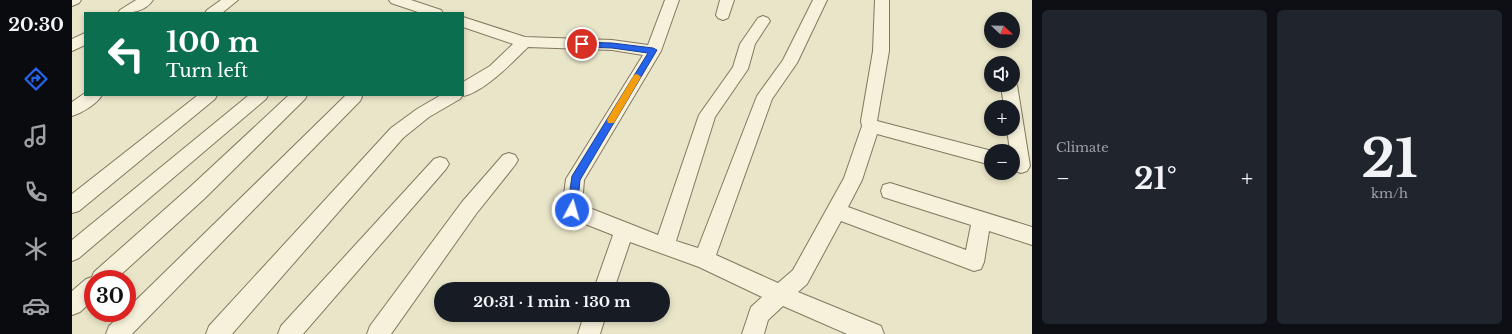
<!DOCTYPE html>
<html lang="en">
<head>
<meta charset="utf-8">
<style>
	:root { --surface:#171b24; --page:#20242c; --text:#f1f3f6; --muted:#9ea1a6; --accent:#2563eb }
	body { margin:0; font-family:"Libre Baskerville",serif; background:var(--page); color:var(--text); height:100vh; display:flex; flex-direction:column; font-size:15px; white-space:nowrap }
	* { box-sizing:border-box; margin:0 }
	p { font-size:13px; color:var(--muted) }
	.icon { flex:none; width:22px; height:22px; fill:none; stroke:currentColor; stroke-width:2; stroke-linecap:round; stroke-linejoin:round }
	.map { position:relative; flex:1; overflow:hidden }
	.details { display:flex; flex-direction:column; gap:10px; padding:10px; background:#0d0f14; width:480px }
	.details>* { flex:none }
	.top-card { position:absolute; left:12px; top:12px; width:380px; height:84px; border-radius:0px; box-shadow:0 2px 6px #0003; background:#0b6e4f; color:#fff; overflow:hidden }
	.needle { width:26px; rotate:112deg }
	.fabs { position:absolute; left:912px; top:12px; display:grid; gap:8px }
	.fabs a { display:grid; place-items:center; width:36px; height:36px; border-radius:50%; background:var(--surface); box-shadow:0 2px 6px #0003; font-size:20px }
	.speed { position:absolute; left:12px; top:270px; display:flex; gap:8px; font-size:20px; font-weight:700; text-align:center }
	.speed>* { display:grid; place-content:center; width:52px; height:52px; border-radius:50%; background:var(--surface); box-shadow:0 2px 6px #0003; line-height:1 }
	.speed .limit { border:6px solid #d22; background:#fff; color:#111 }
	.pin { position:absolute; display:grid; place-items:center; width:34px; height:34px; color:#fff; margin:-17px; border:2px solid #fff; border-radius:50%; box-shadow:0 1px 4px #0007 }
	.me { position:absolute; width:44px; margin:-22px; rotate:6deg; stroke-linejoin:round; filter:drop-shadow(0 0 3px #0008) }
	.turn { display:flex; align-items:center; gap:14px; height:84px; padding:0 16px; font-size:18px }
	.turn .icon { width:52px; height:52px; stroke-width:2.5 }
	.turn b { display:block; font-size:28px; line-height:34px }
	.big { font-size:30px; font-weight:700; line-height:1.1 }
	.details .card { flex:1; display:flex; flex-direction:column; justify-content:center; gap:6px; min-width:0; padding:0 14px; border-radius:6px; background:var(--page) }
	.details .dial { align-items:center; gap:0 }
	.dial b { font-size:52px; line-height:1 }
	.heat { display:flex; justify-content:space-between; align-items:center; font-size:22px; direction:ltr }
	.details .tiles { flex:1; display:grid; gap:10px; grid-template-columns:repeat(2,1fr) }
	.trip { position:absolute; left:362px; top:282px; width:236px; height:40px; border-radius:20px; background:var(--surface); box-shadow:0 2px 6px #0003; font-weight:700; line-height:40px; text-align:center }
	main { display:flex; flex:1; min-height:0 }
	.tab-bar { display:flex; flex-direction:column; width:72px; justify-content:space-around; align-items:center; background:#090b0e; color:var(--muted) }
	.tab-bar .icon { width:28px; height:28px }
	.tab-bar .selected { color:var(--accent) }
	.tab-bar b { font-size:18px; color:var(--text) }
	.map>svg:first-child { display:block }
	.lines { fill:none; stroke-linecap:round; stroke-linejoin:round }
	.street-casing { stroke:#83785f; stroke-width:2 }
	.street { fill:#f5f1db; fill-rule:evenodd }
	.route { fill:#2563eb; stroke:#184099 }
	.slow { fill:#f59e0b }
</style>
</head>
<body>
<main>
<nav class="tab-bar">
<b>20:30</b>
<svg class="icon selected" aria-label="directions" viewBox="0 0 24 24"><path d="M12 3l9 9-9 9-9-9zM9 14v-3h6M13 9l2 2-2 2"/></svg>
<svg class="icon" aria-label="music" viewBox="0 0 24 24"><path d="M9 18V5l10-2v13"/><circle cx="6" cy="18" r="3"/><circle cx="16" cy="16" r="3"/></svg>
<svg class="icon" aria-label="phone" viewBox="0 0 24 24"><path d="M5 4h4l2 5-3 2q2 4 5 5l2-3 5 2v4C11 20 4 13 5 4z"/></svg>
<svg class="icon" aria-label="climate" viewBox="0 0 24 24"><path d="M12 3v18M4 7l16 10M4 17L20 7"/></svg>
<svg class="icon" aria-label="car" viewBox="0 0 24 24"><path d="M5 17H2v-5l4-1 3-4h7l3 4 3 1v5h-3M9 17h6M6 11h13"/><circle cx="7" cy="17" r="2"/><circle cx="17" cy="17" r="2"/></svg>
</nav>
<div class="map">
<svg width="960" height="334" viewBox="0 0 960 334">
	<rect width="100%" height="100%" fill="#e9e5c8"/>
	<g class="lines">
		<defs>
			<path id="street" d="M0,0H9L7,3L0,6Z
				M64,0H81C73,12 59,13 46,13L48,10Z
				M149,0H166L150,13H133L135,10Z
				M317,0H339L369,10L371,13H349L319,3Z
				M593,0H607L589,51L512,180L510,205L586,235L627,115L661,67L668,44L686,18L691,16L696,18L698,21L683,44L676,69L643,117L604,241L626,248L685,96L711,60L741,0H755L725,63L700,99L644,255L706,283L721,270L772,178L790,126L789,121L801,51L803,0H817V51L805,121L920,151L919,165L805,134L790,180L776,207L894,250L899,225L811,197L809,191L811,185L818,183L960,227V245L917,231L912,262L909,269L902,271L769,221L735,284L726,292L809,326L812,334H775L711,306L696,320L692,334H670L679,307L690,297L627,267L558,242L542,289H522L541,235L493,216L490,210L494,179L571,55L540,50L456,47C442,61 410,94 390,96L388,99L357,117L331,138L160,334H134L137,326L319,128L345,109L369,95H391V82L418,66L441,44L391,27V17L453,37L540,40L576,45Z
				M648,0H662L656,18L651,20L646,18L644,15Z
				M13,33V45L0,51V39Z
				M941,80L945,85L958,166L955,171L949,173L943,171L941,168V151H938L935,129H941V107H932L929,85H941Z
				M13,93V95H30C25,104 10,113 0,116V102Z
				M126,95H145L143,99L7,211L0,213V194Z
				M177,95H196L194,99L7,258L0,261V240Z
				M217,95H235L233,99L132,199L44,279H21V300L8,312L0,315V291L14,279L20,277L22,272L118,187Z
				M274,95H289L290,97L288,101L60,334H34L37,326L51,313H55V309Z
				M437,153L443,155L446,160L443,165L404,214L319,334H295L298,326L390,202L431,155Z
				M368,157L374,159L377,164L374,169L231,334H206L209,326L362,159Z
				M512,315H534L528,334H506Z"/>
		</defs>
		<!-- street casing -->
		<use href="#street" class="street-casing"/>
		<!-- street -->
		<use href="#street" class="street"/>
	</g>
	<!-- route -->
	<path class="route" d="M508,42L540,43L581,48L585,50L508,180L505,210L504,213L500,214L497,213L495,210L500,176L576,53L540,48L510,47L507,44Z"/>
	<!-- slow -->
	<path class="slow" d="M565,74L569,77L542,123H536L535,120L536,118L562,75Z"/>
</svg>
<div class="fabs">
<a><svg class="needle" viewBox="-14 -14 28 28"><path d="M0-13l5 13h-10z" fill="#e53935"/><path d="M0 13l5-13h-10z" fill="#9ea1a6"/></svg></a>
<a><svg class="icon" aria-label="sound" viewBox="0 0 24 24"><path d="M4 9h4l5-4v14l-5-4H4zM17 9q2 3 0 6"/></svg></a>
<a>+</a>
<a>−</a>
</div>
<div class="speed"><div class="limit">30</div></div>
<div class="pin" style="left:510px;top:44px;background:#d93025"><svg class="icon" aria-label="arrive" viewBox="0 0 24 24"><path d="M6 21V4h12l-3 4 3 4H6"/></svg></div>
<svg class="me" style="left:500px;top:210px" viewBox="-20 -20 40 40"><circle r="17" fill="#2563eb" stroke="#fff" stroke-width="3"/><path d="M0-11L8 9 0 5-8 9z" fill="#fff"/></svg>
<div class="trip">20:31 · 1 min · 130 m</div>
<div class="top-card">
<div class="turn"><svg class="icon" aria-label="left" viewBox="0 0 24 24"><path d="M17 20v-9H6M10 6l-5 5 5 5"/></svg><div><b>100 m</b>Turn left</div></div>
</div>
</div>
<section class="details">
<div class="tiles">
<div class="card"><p>Climate</p>
<div class="heat"><a>−</a><b class="big">21°</b><a>+</a></div>
</div>
<div class="card dial"><b>21</b><p>km/h</p></div>
</div>
</section>
</main>
</body>
</html>
